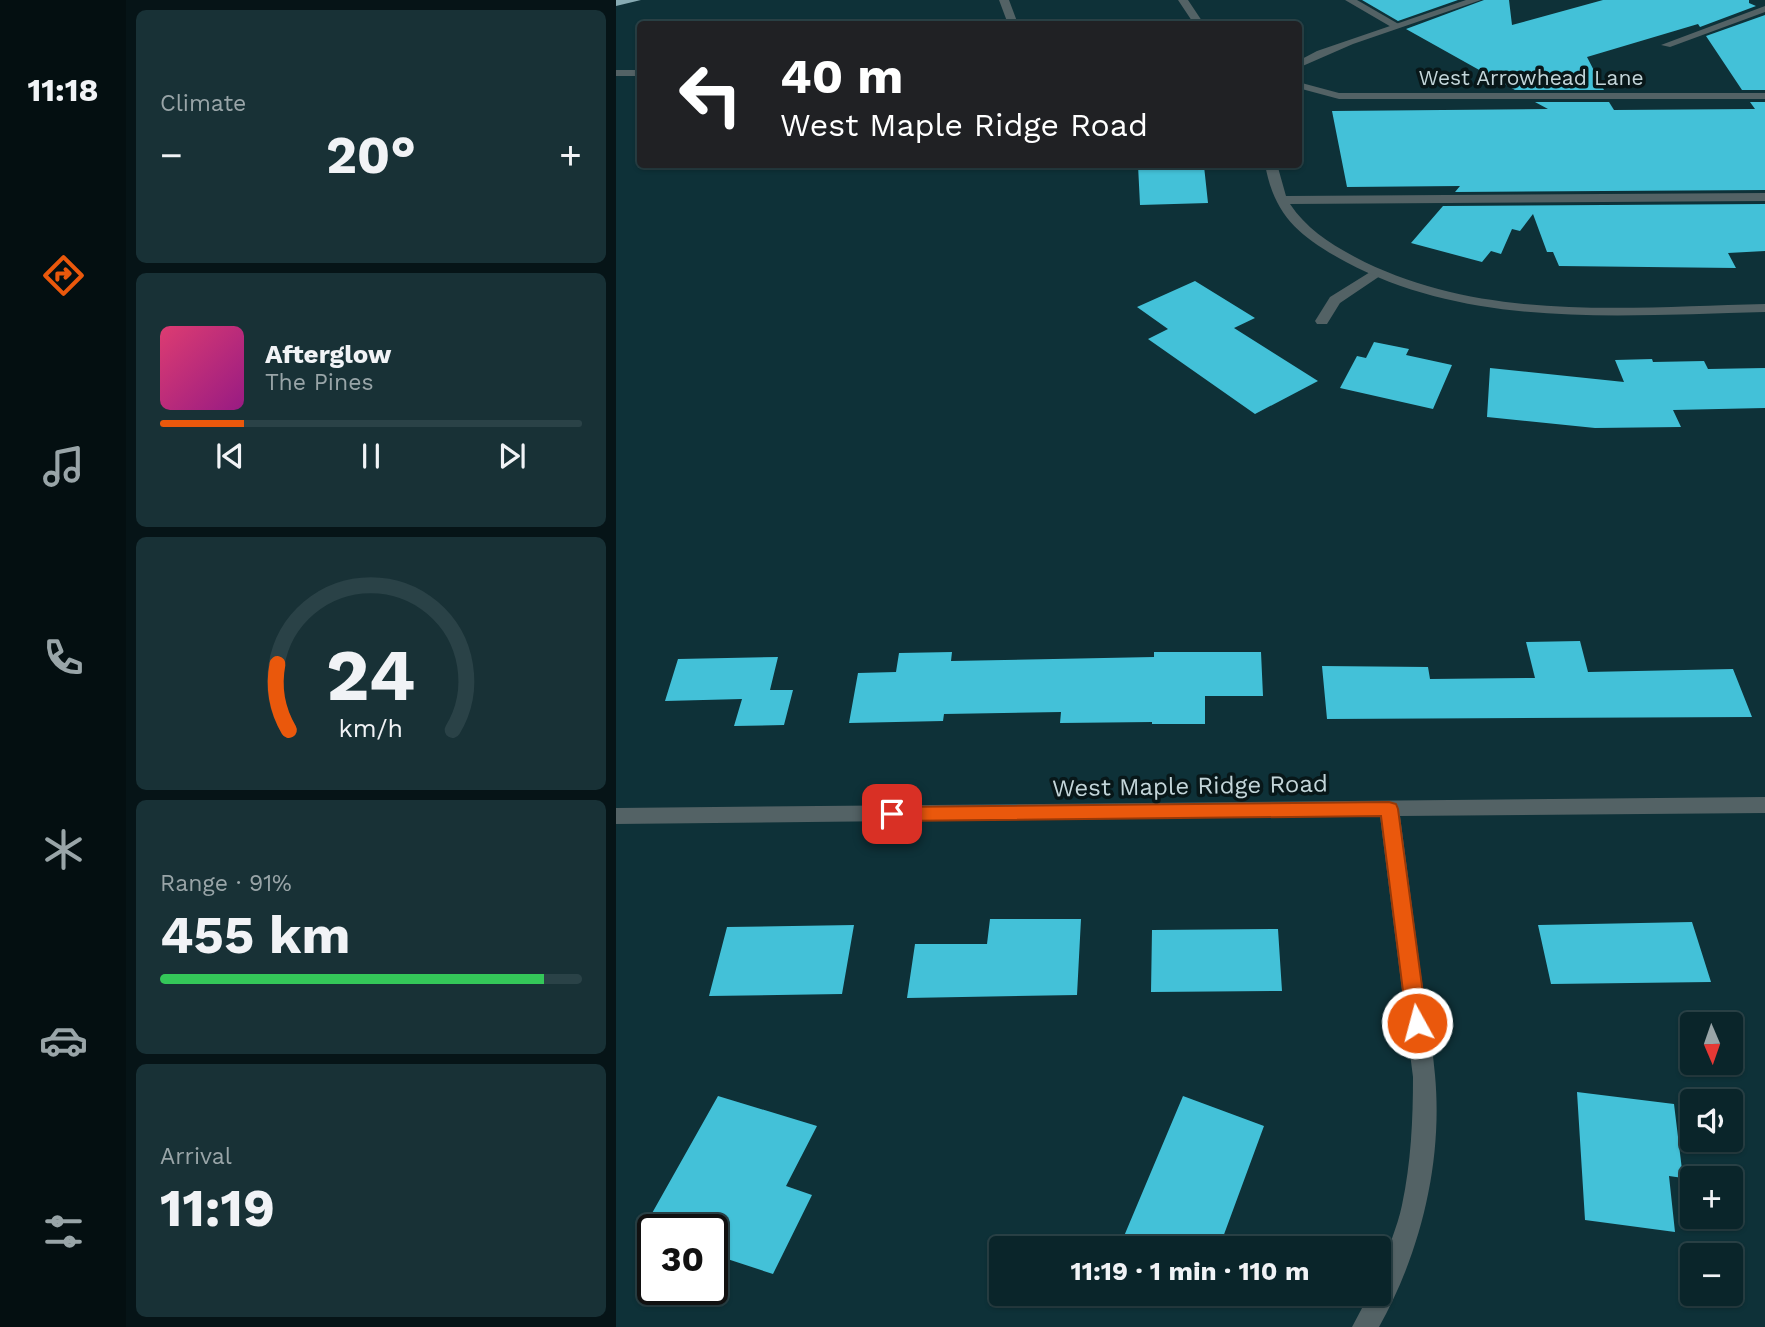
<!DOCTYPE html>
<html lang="en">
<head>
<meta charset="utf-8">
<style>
	:root { --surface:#0a252a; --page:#183136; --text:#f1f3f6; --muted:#99a5a8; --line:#2a4247; --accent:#ea580c }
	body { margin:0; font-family:"Work Sans",sans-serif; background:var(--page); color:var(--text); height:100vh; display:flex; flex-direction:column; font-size:26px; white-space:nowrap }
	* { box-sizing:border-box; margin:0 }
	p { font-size:23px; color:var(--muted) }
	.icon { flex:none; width:38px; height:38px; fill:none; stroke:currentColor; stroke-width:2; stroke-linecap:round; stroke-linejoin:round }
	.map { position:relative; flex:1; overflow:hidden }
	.panel { display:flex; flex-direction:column; gap:10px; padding:10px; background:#061417; width:490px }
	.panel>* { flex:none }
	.guide { position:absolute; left:21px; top:21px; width:665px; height:147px; border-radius:7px; box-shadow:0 2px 5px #0004,0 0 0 2px var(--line); background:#202124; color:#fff; overflow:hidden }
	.needle { width:46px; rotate:178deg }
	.fabs { position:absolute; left:1064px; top:1012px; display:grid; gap:14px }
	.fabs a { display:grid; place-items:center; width:63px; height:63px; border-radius:7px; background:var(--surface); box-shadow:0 2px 5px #0004,0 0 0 2px var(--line); font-size:35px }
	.speed { position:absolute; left:21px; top:1214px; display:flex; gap:14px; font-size:35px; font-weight:700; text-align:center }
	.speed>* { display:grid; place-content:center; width:91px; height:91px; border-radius:50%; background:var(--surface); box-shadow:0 2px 5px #0004,0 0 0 2px var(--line); line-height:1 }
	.speed .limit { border:4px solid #111; border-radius:10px; background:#fff; color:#111 }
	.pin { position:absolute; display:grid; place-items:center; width:60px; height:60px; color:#fff; margin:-30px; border-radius:14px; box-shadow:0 4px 10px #0006 }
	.me { position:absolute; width:77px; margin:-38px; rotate:353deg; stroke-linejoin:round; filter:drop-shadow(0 0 5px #0008) }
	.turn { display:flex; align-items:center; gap:24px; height:147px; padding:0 28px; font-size:32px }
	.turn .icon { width:91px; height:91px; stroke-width:2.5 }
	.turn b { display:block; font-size:49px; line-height:60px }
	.big { font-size:52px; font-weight:700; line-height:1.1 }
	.panel .card { flex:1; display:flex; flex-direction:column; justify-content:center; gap:10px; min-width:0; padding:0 24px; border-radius:10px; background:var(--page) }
	.panel .dial { align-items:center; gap:0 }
	.dial svg { height:182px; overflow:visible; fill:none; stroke:var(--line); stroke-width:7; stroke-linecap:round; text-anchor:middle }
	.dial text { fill:var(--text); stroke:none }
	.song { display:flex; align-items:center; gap:21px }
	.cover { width:84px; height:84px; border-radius:10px; background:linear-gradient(135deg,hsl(340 70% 55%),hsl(310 70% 35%)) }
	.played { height:7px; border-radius:4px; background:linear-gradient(90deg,var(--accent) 20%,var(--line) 20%) }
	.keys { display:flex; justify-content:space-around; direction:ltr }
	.heat { display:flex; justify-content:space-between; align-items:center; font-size:38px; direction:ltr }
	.charge { height:10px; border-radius:5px; background:linear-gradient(90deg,#34c759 91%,var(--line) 0) }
	.trip { position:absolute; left:373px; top:1236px; width:402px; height:70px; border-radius:7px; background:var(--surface); box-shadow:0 2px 5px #0004,0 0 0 2px var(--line); font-weight:700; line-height:70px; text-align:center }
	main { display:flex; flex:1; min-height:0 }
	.tab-bar { display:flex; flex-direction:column; width:126px; justify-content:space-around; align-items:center; background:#040f11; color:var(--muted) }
	.tab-bar .icon { width:49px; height:49px }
	.tab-bar .current { color:var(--accent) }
	.tab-bar b { font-size:32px; color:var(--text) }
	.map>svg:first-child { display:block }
	.building { fill:#43c1d8 }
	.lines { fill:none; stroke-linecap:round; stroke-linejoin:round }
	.lane { fill:#536265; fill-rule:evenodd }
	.street { fill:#536265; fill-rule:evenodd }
	.highway { fill:#87abb3; fill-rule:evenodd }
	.route { fill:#ea580c; stroke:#983908; stroke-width:2 }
	.labels { text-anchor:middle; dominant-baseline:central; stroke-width:7; stroke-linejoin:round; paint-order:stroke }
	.far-street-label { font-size:21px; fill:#c3d5d9; stroke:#081719 }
	.street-label { font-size:24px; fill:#c3d5d9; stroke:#081719 }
</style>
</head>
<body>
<main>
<nav class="tab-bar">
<b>11:18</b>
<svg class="icon current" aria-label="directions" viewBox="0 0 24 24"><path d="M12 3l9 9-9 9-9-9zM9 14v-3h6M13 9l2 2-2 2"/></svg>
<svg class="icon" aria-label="music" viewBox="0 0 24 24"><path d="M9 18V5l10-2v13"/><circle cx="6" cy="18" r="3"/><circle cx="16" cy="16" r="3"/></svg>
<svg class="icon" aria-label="phone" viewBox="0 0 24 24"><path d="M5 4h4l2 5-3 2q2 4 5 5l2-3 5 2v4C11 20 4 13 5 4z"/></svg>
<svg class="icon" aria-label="climate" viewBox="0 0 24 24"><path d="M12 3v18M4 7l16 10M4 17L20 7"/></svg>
<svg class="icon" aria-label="car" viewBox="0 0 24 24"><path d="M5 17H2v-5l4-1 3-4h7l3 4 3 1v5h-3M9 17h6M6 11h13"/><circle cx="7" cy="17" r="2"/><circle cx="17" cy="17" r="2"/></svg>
<svg class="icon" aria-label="filters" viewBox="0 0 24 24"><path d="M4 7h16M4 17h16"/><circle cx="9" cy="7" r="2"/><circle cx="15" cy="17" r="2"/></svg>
</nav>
<section class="panel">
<div class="card"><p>Climate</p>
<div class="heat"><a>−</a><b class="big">20°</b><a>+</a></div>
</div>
<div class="card">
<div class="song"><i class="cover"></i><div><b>Afterglow</b><p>The Pines</p></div></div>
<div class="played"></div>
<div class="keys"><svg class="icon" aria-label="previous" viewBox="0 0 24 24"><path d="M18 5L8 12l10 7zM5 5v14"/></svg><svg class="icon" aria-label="pause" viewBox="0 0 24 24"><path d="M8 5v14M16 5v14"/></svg><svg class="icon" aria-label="next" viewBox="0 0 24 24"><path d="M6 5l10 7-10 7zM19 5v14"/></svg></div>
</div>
<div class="card dial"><svg viewBox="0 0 100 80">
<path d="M14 69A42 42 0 1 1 86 69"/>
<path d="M14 69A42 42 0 0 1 9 40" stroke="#ea580c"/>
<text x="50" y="56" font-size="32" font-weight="700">24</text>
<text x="50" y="72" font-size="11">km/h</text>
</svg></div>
<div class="card"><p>Range · 91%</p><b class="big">455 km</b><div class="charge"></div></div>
<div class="card"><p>Arrival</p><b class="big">11:19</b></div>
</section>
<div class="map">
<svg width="1149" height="1327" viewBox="0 0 1149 1327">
	<rect width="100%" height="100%" fill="#0e3138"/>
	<!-- building -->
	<path class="building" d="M746,0H842L782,21Z
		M868,0H893L896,25L987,0H1133V3L1140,6L1084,27L1082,24L971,57L988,90H899L790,29Z
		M1149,15V90H1126L1090,36Z
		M919,102H993L998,110L1139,109L1134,102H1149V190L839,192L844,186L731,187L716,111L932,109Z
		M562,164V167L588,166L592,203L524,205L522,165Z
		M1149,204V251L1112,253L1120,268L943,266L937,252H931L917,214L904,231L896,229L885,254L875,251L866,262L795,243L827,206Z
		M579,281L639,318L618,328L702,381L639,414L532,339L552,329L521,307Z
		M758,342L793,349L790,355L836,365L817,409L724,388L741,356L750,358Z
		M1036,359L1037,362L1088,361L1092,369L1149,368V408L1057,410L1065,427L979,428L871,417L874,368L1008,382L999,360Z
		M964,641L972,672L1117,669L1136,717L711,719L706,666L812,667L814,679L919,678L910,642Z
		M336,652L335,661L538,657V652H645L647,696H589V724H536V722L444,723L445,712L328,714L327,721L233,723L242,673L280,672L283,653Z
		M162,657L154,690H177L168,725L118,726L126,699L49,701L62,659Z
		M374,919H465L461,995L291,998L299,944H371Z
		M1076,922L1095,982L935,984L922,925Z
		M238,925L226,994L93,996L111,927Z
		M662,929L666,991L535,992L536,930Z
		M961,1092L1058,1104L1067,1178L1053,1176L1059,1232L969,1220Z
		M102,1096L201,1126L170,1186L196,1195L157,1274L96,1254V1230H37V1235L26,1231Z
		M567,1096L648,1126L603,1248H503Z"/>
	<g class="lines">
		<!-- lane -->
		<path class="lane" d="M383,0H393L402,24H392Z
			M562,0H572L588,24H578Z
			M729,0H741L786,26L777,28Z
			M1149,6V12L1054,47L1045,45Z
			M759,269L765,273L764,276L724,303L711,324H701L699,321L714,297Z"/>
		<!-- street -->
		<path class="street" d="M850,0H865L737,44L682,68V61L701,51Z
			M0,70H24V76H0Z
			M682,82L723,93H1149V99H723L682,88Z
			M649,164H661L670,196L1149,193V201L674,204C690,228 713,243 739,257C864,323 1013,307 1149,304V312C1009,315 857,330 730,262C684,237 658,216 649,164Z
			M1149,797V813L784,816C791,869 798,922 805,975C810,1008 816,1042 819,1075C827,1161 805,1252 763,1327H736L754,1293H763C763,1263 780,1235 786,1205C795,1163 797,1120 797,1077L764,816L0,824V808Z"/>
		<!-- highway -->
		<path class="highway" d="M0,0H25L0,6Z"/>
	</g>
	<!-- route -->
	<path class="route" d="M773,802L780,804L782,809L811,1023L808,1029L801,1032L794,1029L791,1023L765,816L276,821L270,819L267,814L270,809L276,807Z"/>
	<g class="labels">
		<!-- far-street labels -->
		<g class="far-street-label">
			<text x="915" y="77">West Arrowhead Lane</text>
		</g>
		<!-- street labels -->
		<g class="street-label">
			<text transform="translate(574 786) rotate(-1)">West Maple Ridge Road</text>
		</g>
	</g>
</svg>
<div class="fabs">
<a><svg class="needle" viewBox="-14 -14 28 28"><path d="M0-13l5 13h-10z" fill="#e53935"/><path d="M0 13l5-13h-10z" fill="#99a5a8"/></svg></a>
<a><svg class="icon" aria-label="sound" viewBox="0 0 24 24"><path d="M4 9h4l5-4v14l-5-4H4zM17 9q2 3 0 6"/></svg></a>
<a>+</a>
<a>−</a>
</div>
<div class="speed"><div class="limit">30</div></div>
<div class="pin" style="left:276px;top:814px;background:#d93025"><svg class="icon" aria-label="arrive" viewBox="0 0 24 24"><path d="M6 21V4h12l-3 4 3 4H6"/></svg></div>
<svg class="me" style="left:801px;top:1023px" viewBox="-20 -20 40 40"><circle r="17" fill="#ea580c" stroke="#fff" stroke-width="3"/><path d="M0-11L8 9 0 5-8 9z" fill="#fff"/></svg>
<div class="trip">11:19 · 1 min · 110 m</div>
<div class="guide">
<div class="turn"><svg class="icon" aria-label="left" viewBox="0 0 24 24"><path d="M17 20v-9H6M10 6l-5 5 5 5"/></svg><div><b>40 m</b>West Maple Ridge Road</div></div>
</div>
</div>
</main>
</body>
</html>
